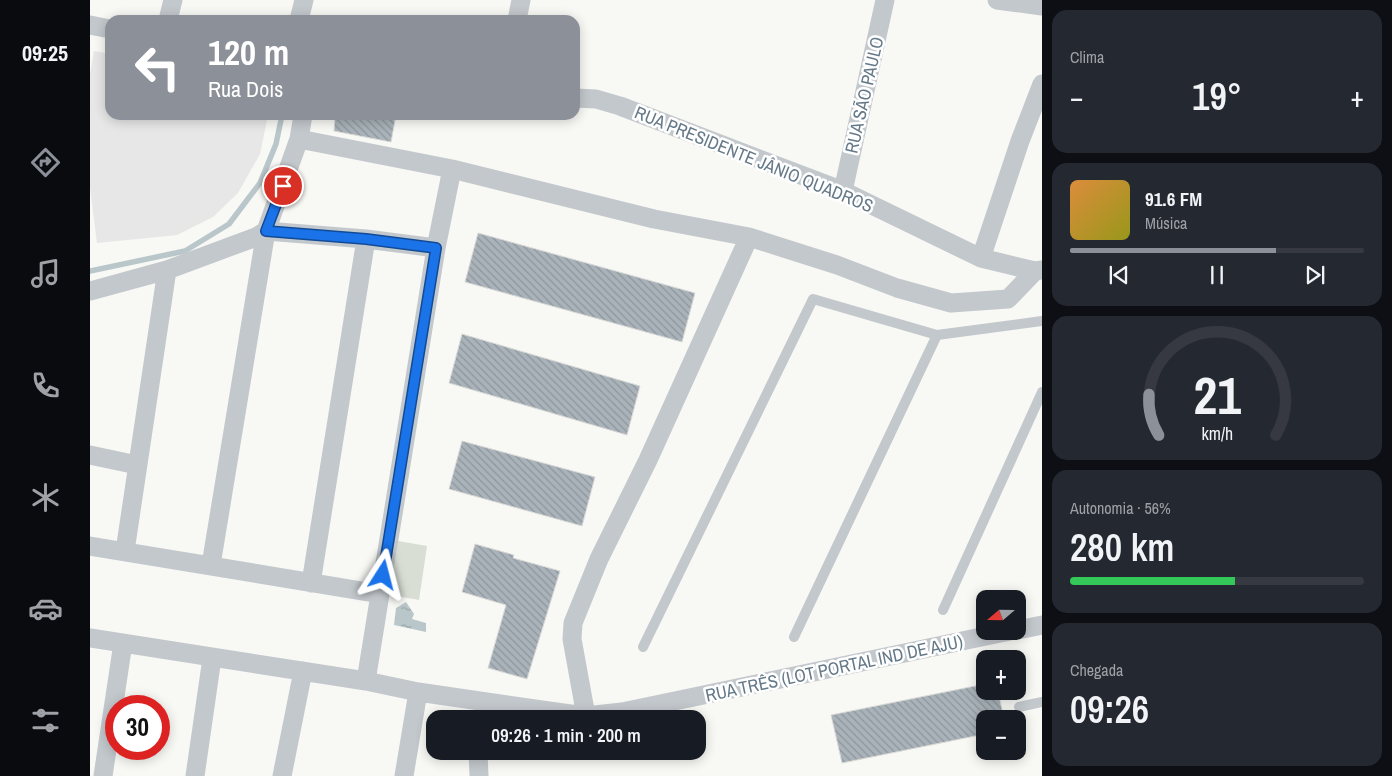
<!DOCTYPE html>
<html lang="pt">
<head>
<meta charset="utf-8">
<style>
	:root { --surface:#171b24; --page:#242831; --text:#f1f3f6; --muted:#9ea1a6; --line:#363941; --accent:#8c9099 }
	body { margin:0; font-family:"Archivo Narrow",sans-serif; background:var(--page); color:var(--text); height:100vh; display:flex; flex-direction:column; font-size:19px; white-space:nowrap }
	* { box-sizing:border-box; margin:0 }
	p { font-size:16px; color:var(--muted) }
	.icon { flex:none; width:28px; height:28px; fill:none; stroke:currentColor; stroke-width:2; stroke-linecap:round; stroke-linejoin:round }
	.map { position:relative; flex:1; overflow:hidden }
	.side { display:flex; flex-direction:column; gap:10px; padding:10px; background:#0d0f14; width:350px }
	.side>* { flex:none }
	.top-card { position:absolute; left:15px; top:15px; width:475px; height:105px; border-radius:15px; box-shadow:0 2px 12px #0003; background:#8c9099; color:#fff; overflow:hidden }
	.needle { width:32px; rotate:250deg }
	.buttons { position:absolute; left:886px; top:590px; display:grid; gap:10px }
	.buttons a { display:grid; place-items:center; width:50px; height:50px; border-radius:10px; background:var(--surface); box-shadow:0 2px 12px #0003; font-size:25px }
	.speed { position:absolute; left:15px; top:695px; display:flex; gap:10px; font-size:25px; font-weight:700; text-align:center }
	.speed>* { display:grid; place-content:center; width:65px; height:65px; border-radius:50%; background:var(--surface); box-shadow:0 2px 12px #0003; line-height:1 }
	.speed .limit { border:8px solid #d22; background:#fff; color:#111 }
	.pin { position:absolute; display:grid; place-items:center; width:42px; height:42px; color:#fff; margin:-21px; border:2px solid #fff; border-radius:50%; box-shadow:0 1px 5px #0007 }
	.me { position:absolute; width:55px; margin:-28px; rotate:9deg; stroke-linejoin:round; filter:drop-shadow(0 0 4px #0008) }
	.turn { display:flex; align-items:center; gap:18px; height:105px; padding:0 20px; font-size:22px }
	.turn .icon { width:65px; height:65px; stroke-width:2.5 }
	.turn b { display:block; font-size:35px; line-height:42px }
	.big { font-size:38px; font-weight:600; line-height:1.1 }
	.side .card { flex:1; display:flex; flex-direction:column; justify-content:center; gap:8px; min-width:0; padding:0 18px; border-radius:15px; background:var(--page) }
	.side .dial { align-items:center; gap:0 }
	.dial svg { height:130px; overflow:visible; fill:none; stroke:var(--line); stroke-width:7; stroke-linecap:round; text-anchor:middle }
	.dial text { fill:var(--text); stroke:none }
	.song { display:flex; align-items:center; gap:15px }
	.cover { width:60px; height:60px; border-radius:8px; background:linear-gradient(135deg,hsl(30 70% 55%),hsl(60 70% 35%)) }
	.played { height:5px; border-radius:2px; background:linear-gradient(90deg,var(--accent) 70%,var(--line) 70%) }
	.keys { display:flex; justify-content:space-around; direction:ltr }
	.heat { display:flex; justify-content:space-between; align-items:center; font-size:28px; direction:ltr }
	.charge { height:8px; border-radius:4px; background:linear-gradient(90deg,#34c759 56%,var(--line) 0) }
	.trip { position:absolute; left:336px; top:710px; width:280px; height:50px; border-radius:15px; background:var(--surface); box-shadow:0 2px 12px #0003; font-weight:600; line-height:50px; text-align:center }
	main { display:flex; flex:1; min-height:0 }
	.tab-bar { display:flex; flex-direction:column; width:90px; justify-content:space-around; align-items:center; background:#090b0e; color:var(--muted) }
	.tab-bar .icon { width:35px; height:35px }
	.tab-bar .current { color:var(--accent) }
	.tab-bar b { font-size:22px; color:var(--text) }
	.map>svg:first-child { display:block }
	.built { fill:#e6e7e6 }
	.green { fill:#d8ded4 }
	.water { fill:url(#water-ripples) }
	.lines { fill:none; stroke-linecap:round; stroke-linejoin:round }
	.stream { stroke:#b9c7ca; stroke-width:5.5 }
	.building { fill:url(#building-back-hatch); stroke:#dadad8 }
	.service { stroke:#c3c8cc; stroke-width:10 }
	.minor { stroke:#c3c8cc; stroke-width:19 }
	.route-casing { stroke:#114b97; stroke-width:12 }
	.route { stroke:#1a73e8; stroke-width:9 }
	.labels { text-anchor:middle; dominant-baseline:central; stroke-width:5; stroke-linejoin:round; paint-order:stroke }
	.street-label { font-size:18px; fill:#657988; stroke:#fff }
</style>
</head>
<body>
<main>
<nav class="tab-bar">
<b>09:25</b>
<svg class="icon current" aria-label="directions" viewBox="0 0 24 24"><path d="M12 3l9 9-9 9-9-9zM9 14v-3h6M13 9l2 2-2 2"/></svg>
<svg class="icon" aria-label="music" viewBox="0 0 24 24"><path d="M9 18V5l10-2v13"/><circle cx="6" cy="18" r="3"/><circle cx="16" cy="16" r="3"/></svg>
<svg class="icon" aria-label="phone" viewBox="0 0 24 24"><path d="M5 4h4l2 5-3 2q2 4 5 5l2-3 5 2v4C11 20 4 13 5 4z"/></svg>
<svg class="icon" aria-label="climate" viewBox="0 0 24 24"><path d="M12 3v18M4 7l16 10M4 17L20 7"/></svg>
<svg class="icon" aria-label="car" viewBox="0 0 24 24"><path d="M5 17H2v-5l4-1 3-4h7l3 4 3 1v5h-3M9 17h6M6 11h13"/><circle cx="7" cy="17" r="2"/><circle cx="17" cy="17" r="2"/></svg>
<svg class="icon" aria-label="filters" viewBox="0 0 24 24"><path d="M4 7h16M4 17h16"/><circle cx="9" cy="7" r="2"/><circle cx="15" cy="17" r="2"/></svg>
</nav>
<div class="map">
<svg width="952" height="776" viewBox="0 0 952 776">
	<defs>
		<pattern id="water-ripples" width="26" height="14" patternUnits="userSpaceOnUse" patternTransform="scale(1.25)"><rect width="26" height="14" fill="#b9c7ca"/><path d="M2 4q2-2 4 0t4 0M15 11q2-2 4 0t4 0" fill="none" stroke="#9aa6aa"/></pattern>
		<pattern id="building-back-hatch" width="6" height="6" patternUnits="userSpaceOnUse" patternTransform="scale(1.25)"><rect width="6" height="6" fill="#a9b3b9"/><path d="M-1 5l2 2M0 0l6 6M5-1l2 2" fill="none" stroke="#8d969c"/></pattern>
	</defs>
	<rect width="100%" height="100%" fill="#f8f8f5"/>
	<!-- built -->
	<path class="built" d="M4,51L20,54V115H178L170,154L148,193L123,217L87,235L7,243L0,187V74Z"/>
	<!-- green -->
	<path class="green" d="M308,541L337,546L329,600L300,595Z"/>
	<!-- water -->
	<path class="water" d="M316,602L324,614L322,619L336,623V632L304,625L306,608Z"/>
	<g class="lines">
		<!-- stream -->
		<path class="stream" d="M0,271L95,251L139,224L170,183L186,144L192,115"/>
	</g>
	<!-- building -->
	<path class="building" d="M245,115H306L301,142L244,131Z
		M388,233L605,293L592,342L375,282Z
		M372,334L550,386L537,435L359,383Z
		M372,441L505,477L492,526L359,489Z
		M385,544L424,555L423,558L470,571L437,679L398,668L416,605L372,592Z
		M895,684V691H908L914,719H895V734L752,763L741,715Z"/>
	<g class="lines">
		<!-- service -->
		<path class="service" d="M853,610L952,392
			M704,637L847,335
			M553,647L723,299L847,335L952,321
			M929,707L952,702"/>
		<!-- minor -->
		<path class="minor" d="M907,0L952,6
			M78,20L83,0
			M209,20L214,0
			M427,20L431,0
			M0,25L20,29
			M485,98L506,99L530,106L753,191L891,258L945,271L952,270
			M209,139L362,169L564,219L659,237L747,265L807,288L861,303L918,299L945,271
			M753,191L795,0
			M891,258L930,141L952,84
			M0,291L77,270L166,237L176,231L209,139L213,115
			M0,455L47,465
			M0,546L290,594
			M35,551L77,270
			M121,565L176,231L276,239L346,248
			M221,583L276,239
			M928,630L952,625
			M0,638L276,681L328,692L473,713L496,716L532,712L920,631
			M276,681L346,248L362,169
			M496,716L482,639L483,623L509,559L558,460L659,237
			M388,751L389,776
			M13,776L33,643
			M105,776L122,658
			M192,776L213,671
			M314,776L328,692"/>
	</g>
	<g class="lines">
		<defs>
			<path id="route" d="M193,186L176,231L276,239L346,248L293,575"/>
		</defs>
		<!-- route casing -->
		<use href="#route" class="route-casing"/>
		<!-- route -->
		<use href="#route" class="route"/>
	</g>
	<g class="labels">
		<!-- street labels -->
		<g class="street-label">
			<text transform="translate(774 95) rotate(-77)">RUA SÃO PAULO</text>
			<text transform="translate(664 159) rotate(22)">RUA PRESIDENTE JÂNIO QUADROS</text>
			<text transform="translate(744 668) rotate(-12)">RUA TRÊS (LOT PORTAL IND DE AJU)</text>
		</g>
	</g>
</svg>
<div class="buttons">
<a><svg class="needle" viewBox="-14 -14 28 28"><path d="M0-13l5 13h-10z" fill="#e53935"/><path d="M0 13l5-13h-10z" fill="#9ea1a6"/></svg></a>
<a>+</a>
<a>−</a>
</div>
<div class="speed"><div class="limit">30</div></div>
<div class="pin" style="left:193px;top:186px;background:#d93025"><svg class="icon" aria-label="arrive" viewBox="0 0 24 24"><path d="M6 21V4h12l-3 4 3 4H6"/></svg></div>
<svg class="me" style="left:293px;top:575px" viewBox="-20 -20 40 40"><path d="M0-17L14 15 0 8-14 15z" fill="#1a73e8" stroke="#fff" stroke-width="4"/></svg>
<div class="trip">09:26 · 1 min · 200 m</div>
<div class="top-card">
<div class="turn"><svg class="icon" aria-label="left" viewBox="0 0 24 24"><path d="M17 20v-9H6M10 6l-5 5 5 5"/></svg><div><b>120 m</b>Rua Dois</div></div>
</div>
</div>
<section class="side">
<div class="card"><p>Clima</p>
<div class="heat"><a>−</a><b class="big">19°</b><a>+</a></div>
</div>
<div class="card">
<div class="song"><i class="cover"></i><div><b>91.6 FM</b><p>Música</p></div></div>
<div class="played"></div>
<div class="keys"><svg class="icon" aria-label="previous" viewBox="0 0 24 24"><path d="M18 5L8 12l10 7zM5 5v14"/></svg><svg class="icon" aria-label="pause" viewBox="0 0 24 24"><path d="M8 5v14M16 5v14"/></svg><svg class="icon" aria-label="next" viewBox="0 0 24 24"><path d="M6 5l10 7-10 7zM19 5v14"/></svg></div>
</div>
<div class="card dial"><svg viewBox="0 0 100 80">
<path d="M14 69A42 42 0 1 1 86 69"/>
<path d="M14 69A42 42 0 0 1 8 44" stroke="#8c9099"/>
<text x="50" y="56" font-size="32" font-weight="700">21</text>
<text x="50" y="72" font-size="11">km/h</text>
</svg></div>
<div class="card"><p>Autonomia · 56%</p><b class="big">280 km</b><div class="charge"></div></div>
<div class="card"><p>Chegada</p><b class="big">09:26</b></div>
</section>
</main>
</body>
</html>
